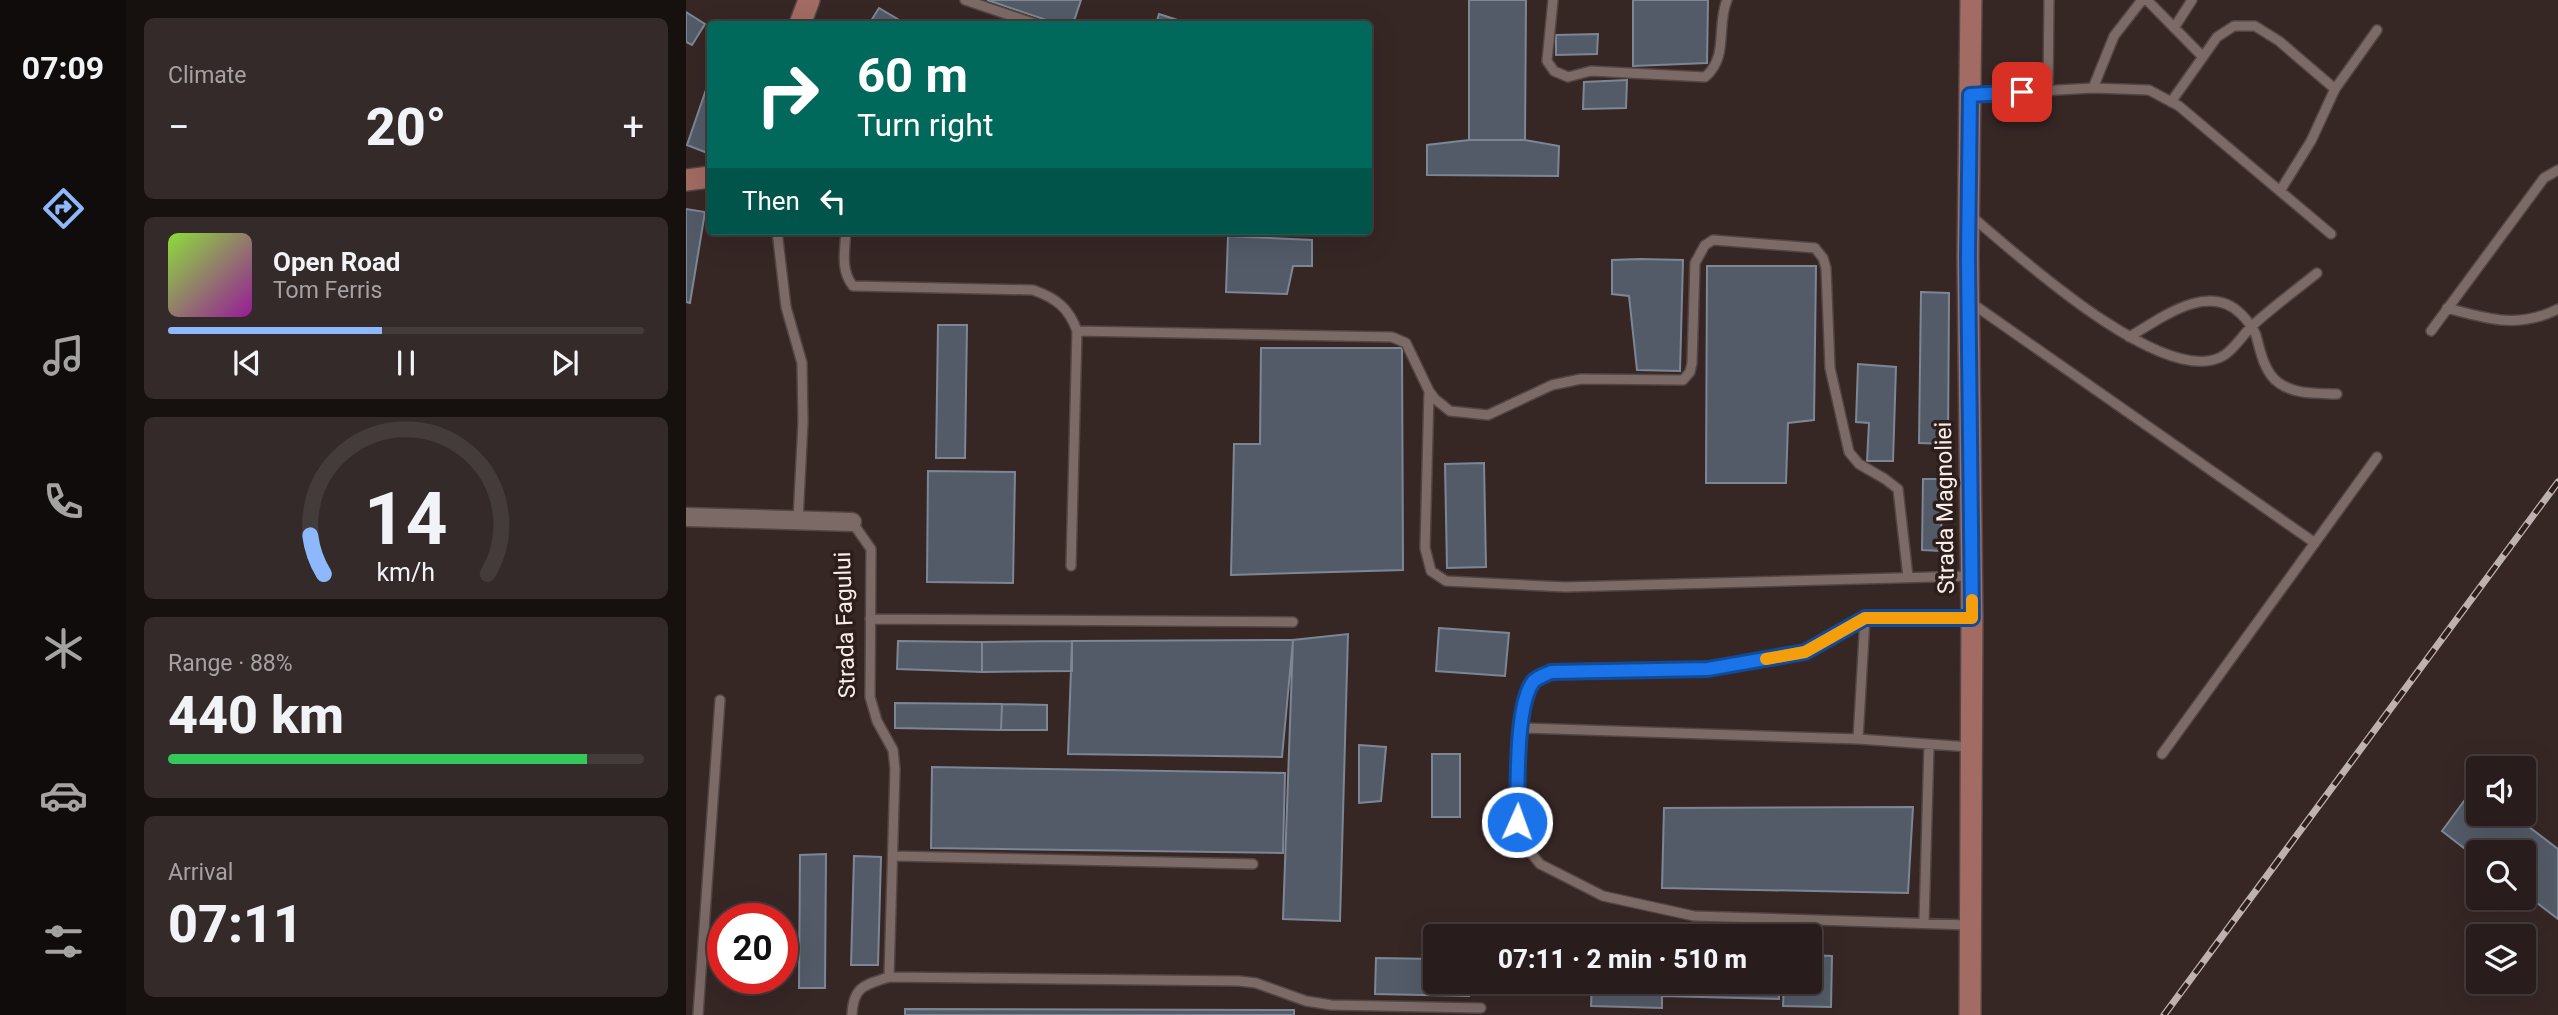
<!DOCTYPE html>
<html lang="en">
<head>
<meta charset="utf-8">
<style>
	:root { --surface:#281d1c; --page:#342a29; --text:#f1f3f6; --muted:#a5a2a3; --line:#443b3b; --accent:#8db9fc }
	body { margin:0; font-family:Roboto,sans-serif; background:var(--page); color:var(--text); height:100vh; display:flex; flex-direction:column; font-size:26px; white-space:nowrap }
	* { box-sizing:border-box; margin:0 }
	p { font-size:23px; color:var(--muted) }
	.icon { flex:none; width:38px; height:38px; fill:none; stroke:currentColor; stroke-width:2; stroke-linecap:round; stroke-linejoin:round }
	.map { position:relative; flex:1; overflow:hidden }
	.drawer { display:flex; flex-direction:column; gap:18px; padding:18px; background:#16100f; width:560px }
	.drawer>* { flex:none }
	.hud { position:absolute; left:21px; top:21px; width:665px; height:214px; border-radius:7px; box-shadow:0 7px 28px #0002,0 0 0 2px var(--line); background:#00695c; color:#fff; overflow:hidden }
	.controls { position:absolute; left:1780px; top:756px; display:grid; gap:14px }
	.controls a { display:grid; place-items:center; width:70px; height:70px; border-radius:7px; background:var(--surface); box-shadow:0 7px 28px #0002,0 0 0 2px var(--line); font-size:35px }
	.speed { position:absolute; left:21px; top:903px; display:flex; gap:14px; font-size:35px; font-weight:700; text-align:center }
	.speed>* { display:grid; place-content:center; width:91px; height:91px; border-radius:50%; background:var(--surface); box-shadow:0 7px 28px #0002,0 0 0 2px var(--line); line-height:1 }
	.speed .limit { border:10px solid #d22; background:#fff; color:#111 }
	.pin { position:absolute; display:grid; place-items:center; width:60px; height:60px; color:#fff; margin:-30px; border-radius:14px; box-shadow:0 4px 10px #0006 }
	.me { position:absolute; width:77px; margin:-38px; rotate:2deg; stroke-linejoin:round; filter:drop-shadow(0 0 5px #0008) }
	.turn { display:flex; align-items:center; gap:24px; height:147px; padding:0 35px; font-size:32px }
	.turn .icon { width:91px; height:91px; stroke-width:2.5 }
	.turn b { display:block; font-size:49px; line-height:60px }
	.then { display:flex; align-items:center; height:66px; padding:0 35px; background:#0003; gap:14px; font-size:26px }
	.big { font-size:52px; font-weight:800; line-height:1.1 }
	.drawer .card { flex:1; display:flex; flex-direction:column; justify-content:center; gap:10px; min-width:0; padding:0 24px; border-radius:10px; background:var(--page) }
	.drawer .dial { align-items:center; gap:0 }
	.dial svg { height:182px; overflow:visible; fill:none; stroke:var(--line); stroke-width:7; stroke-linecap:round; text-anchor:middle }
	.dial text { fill:var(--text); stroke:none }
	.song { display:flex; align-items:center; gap:21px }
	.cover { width:84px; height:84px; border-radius:10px; background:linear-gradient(135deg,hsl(90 70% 55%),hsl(300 70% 35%)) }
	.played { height:7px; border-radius:4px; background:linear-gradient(90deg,var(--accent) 45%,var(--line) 45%) }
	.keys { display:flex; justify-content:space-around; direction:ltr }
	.heat { display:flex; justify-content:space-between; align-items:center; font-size:38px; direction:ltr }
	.charge { height:10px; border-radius:5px; background:linear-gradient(90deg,#34c759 88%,var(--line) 0) }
	.trip { position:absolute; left:737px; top:924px; width:399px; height:70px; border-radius:7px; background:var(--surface); box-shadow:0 7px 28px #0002,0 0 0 2px var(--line); font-weight:800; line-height:70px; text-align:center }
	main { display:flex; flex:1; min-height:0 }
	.tab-bar { display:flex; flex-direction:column; width:126px; justify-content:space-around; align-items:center; background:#100c0b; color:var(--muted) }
	.tab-bar .icon { width:49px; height:49px }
	.tab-bar .on { color:var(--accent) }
	.tab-bar b { font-size:32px; color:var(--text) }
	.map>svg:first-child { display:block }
	.building { fill:#535b68; stroke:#7d8694; stroke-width:2 }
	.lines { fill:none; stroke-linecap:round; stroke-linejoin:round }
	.lane-casing { stroke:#524543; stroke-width:12 }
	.street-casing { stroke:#524543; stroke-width:21 }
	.secondary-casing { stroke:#524543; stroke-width:24 }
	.lane { stroke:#7c6a67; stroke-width:9 }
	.street { stroke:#7c6a67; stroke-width:18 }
	.secondary { stroke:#a26b63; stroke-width:21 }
	.rail-casing { stroke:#beb2b0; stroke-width:7 }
	.rail { stroke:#2c1e1b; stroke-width:4.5; stroke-dasharray:13; stroke-linecap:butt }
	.route-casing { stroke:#114b97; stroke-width:18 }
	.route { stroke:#1a73e8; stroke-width:12 }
	.slow { stroke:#f59e0b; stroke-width:12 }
	.labels { text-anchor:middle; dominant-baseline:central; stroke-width:7; stroke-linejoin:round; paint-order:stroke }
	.street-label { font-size:23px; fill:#f9eeec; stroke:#2c1e1b }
</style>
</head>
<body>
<main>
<nav class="tab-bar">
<b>07:09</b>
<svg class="icon on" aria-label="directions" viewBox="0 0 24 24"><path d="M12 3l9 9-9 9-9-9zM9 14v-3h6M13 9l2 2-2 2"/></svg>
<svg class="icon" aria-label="music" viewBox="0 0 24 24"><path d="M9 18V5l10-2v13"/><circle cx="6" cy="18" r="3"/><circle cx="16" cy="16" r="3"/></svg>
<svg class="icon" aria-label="phone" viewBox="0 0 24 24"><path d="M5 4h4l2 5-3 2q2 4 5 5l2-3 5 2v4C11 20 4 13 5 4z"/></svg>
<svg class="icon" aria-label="climate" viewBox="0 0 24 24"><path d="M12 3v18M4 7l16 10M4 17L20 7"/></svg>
<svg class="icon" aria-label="car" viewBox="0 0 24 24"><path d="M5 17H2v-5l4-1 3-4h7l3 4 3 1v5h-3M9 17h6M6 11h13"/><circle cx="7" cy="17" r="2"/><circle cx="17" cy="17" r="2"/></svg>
<svg class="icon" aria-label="filters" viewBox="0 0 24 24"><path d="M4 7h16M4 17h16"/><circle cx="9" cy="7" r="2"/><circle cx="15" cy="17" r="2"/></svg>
</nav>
<section class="drawer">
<div class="card"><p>Climate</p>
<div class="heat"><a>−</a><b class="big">20°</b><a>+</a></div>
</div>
<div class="card">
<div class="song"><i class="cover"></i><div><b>Open Road</b><p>Tom Ferris</p></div></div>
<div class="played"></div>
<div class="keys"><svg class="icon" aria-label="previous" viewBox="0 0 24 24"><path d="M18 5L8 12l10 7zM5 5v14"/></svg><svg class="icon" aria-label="pause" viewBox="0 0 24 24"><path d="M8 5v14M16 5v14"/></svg><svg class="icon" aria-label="next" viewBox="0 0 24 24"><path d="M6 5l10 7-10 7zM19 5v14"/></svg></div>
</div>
<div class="card dial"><svg viewBox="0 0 100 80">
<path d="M14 69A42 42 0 1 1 86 69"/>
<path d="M14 69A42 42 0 0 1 8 52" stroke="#8db9fc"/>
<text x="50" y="56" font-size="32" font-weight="700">14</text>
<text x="50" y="72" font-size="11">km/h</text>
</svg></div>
<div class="card"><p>Range · 88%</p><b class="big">440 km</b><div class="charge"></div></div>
<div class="card"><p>Arrival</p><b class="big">07:11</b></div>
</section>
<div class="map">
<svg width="1872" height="1015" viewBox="0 0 1872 1015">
	<rect width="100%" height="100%" fill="#362725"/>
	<!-- building -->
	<path class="building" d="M301,0H395L387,24H372Z
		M783,0H840L839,140H783Z
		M947,0H1022L1021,63L947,66Z
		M193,8L220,24H183Z
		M0,12L19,24L6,45L0,42Z
		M473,14L504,24H470Z
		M912,34L911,54L870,55V35Z
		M24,78V154L1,145Z
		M941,80L940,108L897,109L898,82Z
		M783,140H839L873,146L872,176L741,175V145Z
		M0,209L19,212L4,303L0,302Z
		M542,236L626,240V266H607L601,294L540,292Z
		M954,259L997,260L994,371L951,370L943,296L926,294V260Z
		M1021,266H1130L1128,420L1102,423L1100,483H1020Z
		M1235,292L1263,293L1262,444L1233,443Z
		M252,325H281L279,458H250Z
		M575,348H716L717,570L545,575L548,444H574Z
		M1172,364L1210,367L1207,461H1181L1183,423L1170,422Z
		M798,463L800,567L761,568L759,464Z
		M242,471L329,472L327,583L241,582Z
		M1237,479H1256L1255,551L1236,550Z
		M753,628L823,633L819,676L750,671Z
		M662,634L654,921L597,919L607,640Z
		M607,640L596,757L382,754L386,641Z
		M212,641L296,642V672L211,669Z
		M386,641V671L296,672V642Z
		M209,703L316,704L315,730L209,728Z
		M316,704L361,705V730H315Z
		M673,745L700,747L695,801L673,803Z
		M746,754H774V817H746Z
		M246,767L599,773L597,853L245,848Z
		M1789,786L1792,788V814H1826L1872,849V919L1838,893V852H1792V859L1756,831Z
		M1227,807L1222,893L976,888L978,808Z
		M140,854L139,988H113L114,855Z
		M168,856L195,857L192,965H165Z
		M1124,955L1146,956L1145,1007L1097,1006L1098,982H1124Z
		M690,958L749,959V982H784L783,996L689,994Z
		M906,982H976V1008L905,1006Z
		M976,982H1093V999L976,996Z
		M219,1009L608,1010V1015H219Z"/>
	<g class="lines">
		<defs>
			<path id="lane" d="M279,0L350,24
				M867,0L861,61L868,71L882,77L905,71L1019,77C1043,57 1030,26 1041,0
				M1461,0L1517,57
				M1488,28L1506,0
				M1407,88L1428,36L1456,0
				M1362,91L1363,0
				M1285,95L1407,88L1463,90L1493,106L1645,234
				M1485,102L1531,37L1548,26H1569L1593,41L1649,89
				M1594,191L1625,141L1649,89L1691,30
				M1284,215C1328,252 1475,387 1535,357C1546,352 1556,336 1565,327C1585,308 1609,291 1631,273
				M91,231L100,307L116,363L117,422L112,520
				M160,231C159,250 154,270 167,286L347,290C370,298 383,308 391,331L385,566
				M1284,302L1629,543
				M1761,308C1802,319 1832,329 1872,309
				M391,331L706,337L720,343L743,391L749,399L764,411L802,415L866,385L895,379L997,380L1004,372L1006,363L1009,263L1019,245L1027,240L1129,248L1137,258L1140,268L1144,368L1163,452L1173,464L1199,479L1212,489L1222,577
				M1745,331L1858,178L1872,170
				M1443,337C1474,319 1522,281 1555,314C1562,321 1566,326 1570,335C1574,351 1579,374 1593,383C1610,395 1631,393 1651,394
				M743,391L739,548L745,571L760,581L879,587L1284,576
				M166,522L185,549L184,697L191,721L207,750L209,769L203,977
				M184,619L607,622
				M835,728L1172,739L1284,747
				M1172,739L1179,618
				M1476,754L1691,457
				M207,856L567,864
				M1238,923L1243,745
				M1283,925L1008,916L917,896L854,864L837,843L831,822L835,728L840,694L848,679L865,672L1022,669L1119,652L1179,618H1285
				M12,1015L34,700
				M166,1015C167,986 179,985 203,977L553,981L570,983L620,1001L645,1005L795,1008"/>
			<path id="street" d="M0,517L166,522"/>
			<path id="secondary" d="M114,24L123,0
				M0,180L24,177
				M1284,1015L1286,618L1282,258L1285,0"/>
		</defs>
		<!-- lane casing -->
		<use href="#lane" class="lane-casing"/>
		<!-- street casing -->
		<use href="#street" class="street-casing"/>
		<!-- secondary casing -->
		<use href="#secondary" class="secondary-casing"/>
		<!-- lane -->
		<use href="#lane" class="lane"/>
		<!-- street -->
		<use href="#street" class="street"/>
		<!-- secondary -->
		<use href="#secondary" class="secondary"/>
		<defs>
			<path id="rail" d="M1478,1015L1872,482"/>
		</defs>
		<!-- rail casing -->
		<use href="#rail" class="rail-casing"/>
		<!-- rail -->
		<use href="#rail" class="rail"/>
	</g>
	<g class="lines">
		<defs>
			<path id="route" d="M831,822C832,790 829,706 847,682C851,677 859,675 865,672L1022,669L1119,652L1179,618H1286L1282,258L1284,95L1336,92"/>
		</defs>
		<!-- route casing -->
		<use href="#route" class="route-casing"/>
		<!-- route -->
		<use href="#route" class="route"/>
		<!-- slow -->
		<path class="slow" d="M1080,659L1119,652L1179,618H1286V600"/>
	</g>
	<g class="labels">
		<!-- street labels -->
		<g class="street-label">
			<text transform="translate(1259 508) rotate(-91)">Strada Magnoliei</text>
			<text transform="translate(159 625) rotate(-92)">Strada Fagului</text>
		</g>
	</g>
</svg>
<div class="controls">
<a><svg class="icon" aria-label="sound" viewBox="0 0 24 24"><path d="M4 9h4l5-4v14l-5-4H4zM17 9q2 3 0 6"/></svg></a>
<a><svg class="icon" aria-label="search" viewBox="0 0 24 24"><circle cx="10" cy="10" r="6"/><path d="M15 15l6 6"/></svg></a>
<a><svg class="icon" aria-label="layers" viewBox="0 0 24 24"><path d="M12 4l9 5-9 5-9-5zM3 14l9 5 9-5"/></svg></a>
</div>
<div class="speed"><div class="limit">20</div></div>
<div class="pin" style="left:1336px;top:92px;background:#d93025"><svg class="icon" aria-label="arrive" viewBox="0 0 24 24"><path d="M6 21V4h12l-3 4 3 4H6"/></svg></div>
<svg class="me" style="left:831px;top:822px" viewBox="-20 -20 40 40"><circle r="17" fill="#1a73e8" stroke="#fff" stroke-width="3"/><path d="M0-11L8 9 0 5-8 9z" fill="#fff"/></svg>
<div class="trip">07:11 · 2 min · 510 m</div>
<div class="hud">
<div class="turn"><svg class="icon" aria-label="right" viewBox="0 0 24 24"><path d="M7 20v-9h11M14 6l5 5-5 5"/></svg><div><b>60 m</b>Turn right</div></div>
<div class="then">Then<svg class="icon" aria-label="left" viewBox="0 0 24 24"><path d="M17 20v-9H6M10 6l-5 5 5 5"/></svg></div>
</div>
</div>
</main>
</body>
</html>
